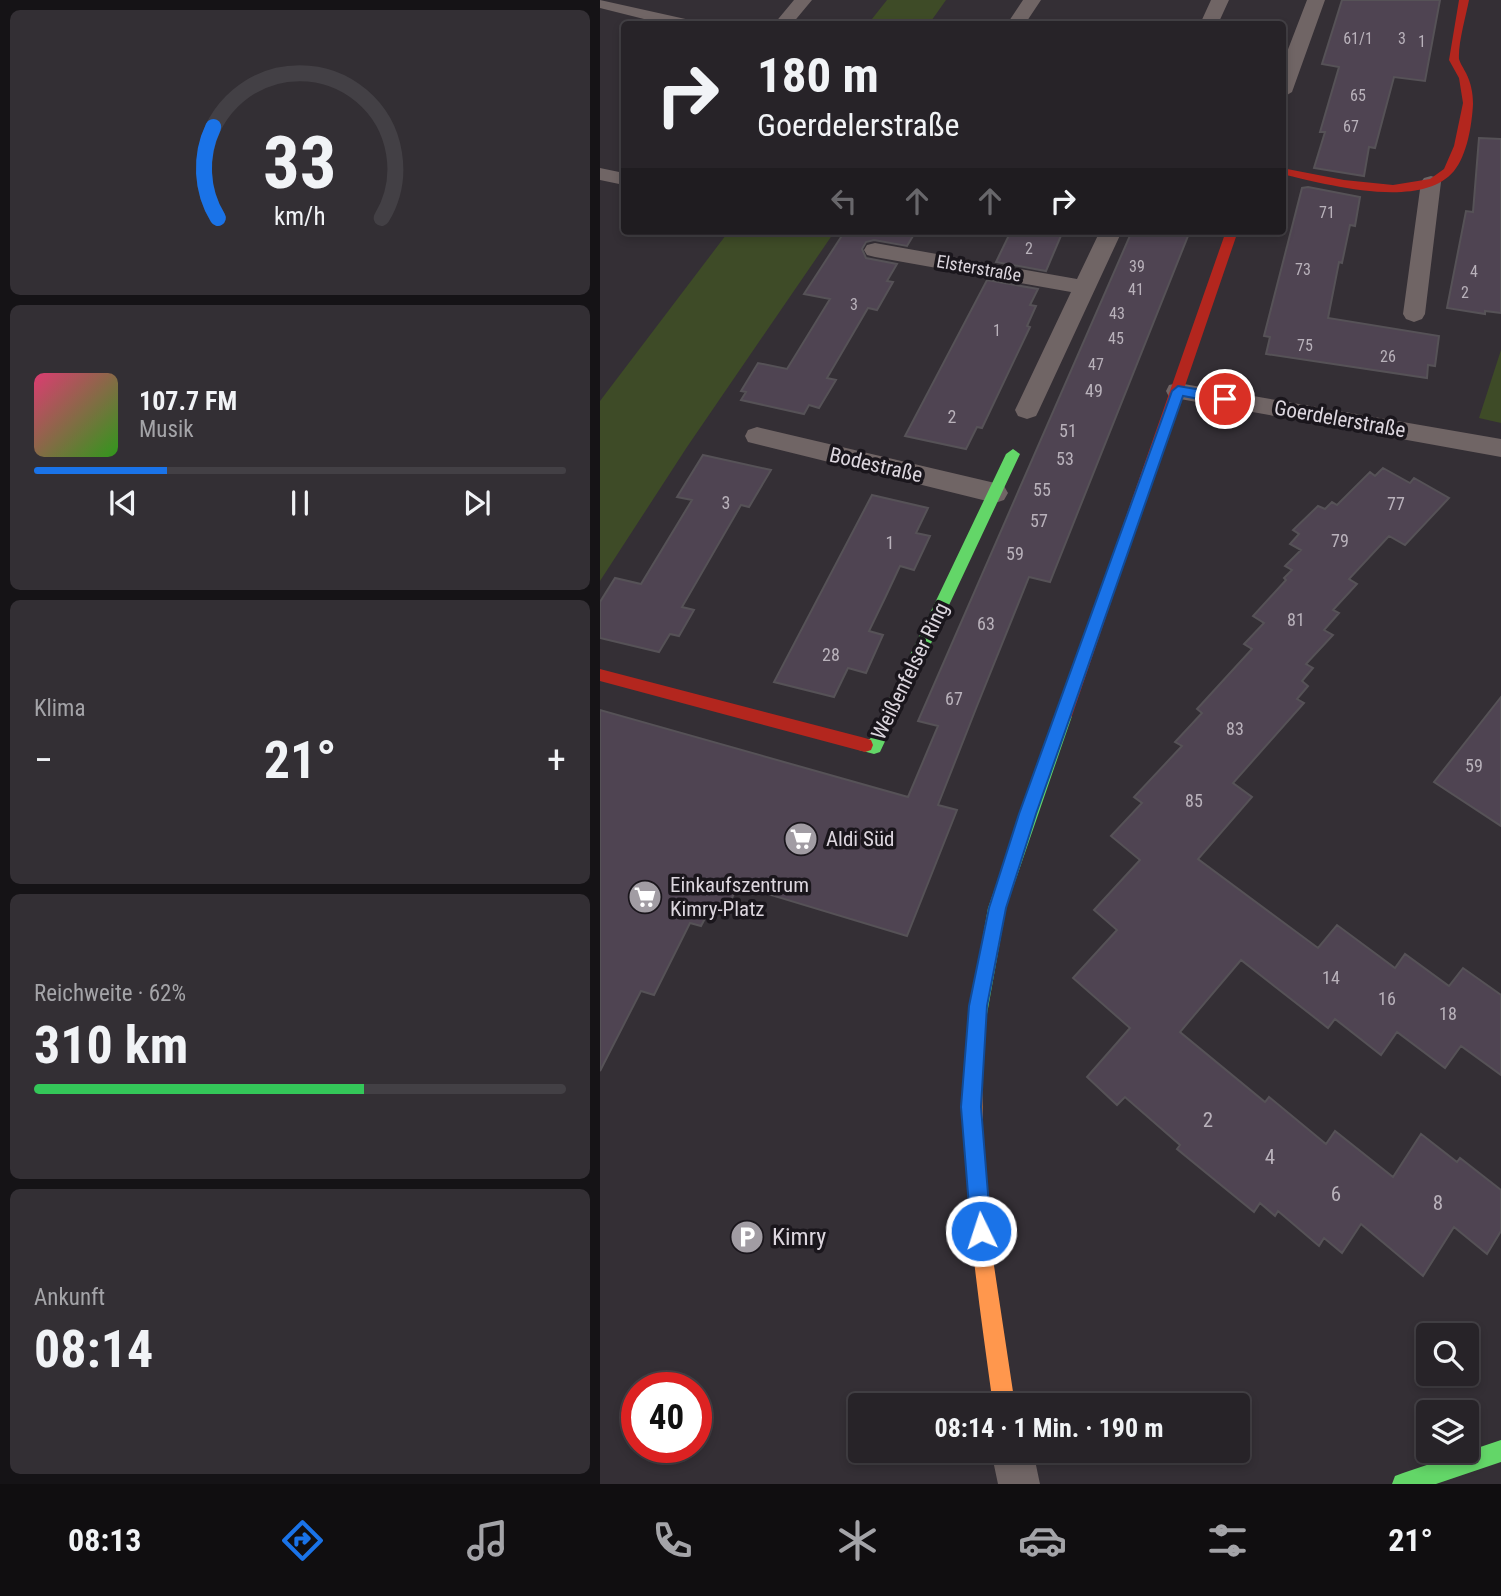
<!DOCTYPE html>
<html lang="de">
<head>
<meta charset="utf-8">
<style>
	:root { --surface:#272328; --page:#332f34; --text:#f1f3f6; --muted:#a4a4a8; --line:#434045; --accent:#1a73e8 }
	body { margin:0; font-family:"Roboto Condensed",sans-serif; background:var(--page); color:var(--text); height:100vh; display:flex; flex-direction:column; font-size:26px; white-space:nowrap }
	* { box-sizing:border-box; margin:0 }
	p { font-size:23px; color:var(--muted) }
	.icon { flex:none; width:38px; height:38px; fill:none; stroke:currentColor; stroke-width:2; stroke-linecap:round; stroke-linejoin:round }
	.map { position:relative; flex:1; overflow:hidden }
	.drawer { display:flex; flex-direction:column; gap:10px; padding:10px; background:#151316; width:600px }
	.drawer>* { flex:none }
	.top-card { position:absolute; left:21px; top:21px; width:665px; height:214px; border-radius:7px; box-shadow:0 4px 10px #0003,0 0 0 2px var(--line); background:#272328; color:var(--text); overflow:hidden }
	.tools { position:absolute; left:816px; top:1323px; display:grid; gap:14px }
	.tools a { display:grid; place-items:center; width:63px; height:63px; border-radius:7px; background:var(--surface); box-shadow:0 4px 10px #0003,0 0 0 2px var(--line); font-size:35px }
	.speed { position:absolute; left:21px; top:1372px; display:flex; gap:14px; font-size:35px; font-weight:700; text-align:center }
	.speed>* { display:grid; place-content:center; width:91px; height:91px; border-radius:50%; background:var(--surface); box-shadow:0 4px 10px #0003,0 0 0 2px var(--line); line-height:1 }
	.speed .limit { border:10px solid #d22; background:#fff; color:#111 }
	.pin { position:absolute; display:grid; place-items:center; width:60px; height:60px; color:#fff; margin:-30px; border:4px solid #fff; border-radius:50%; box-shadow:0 2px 7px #0007 }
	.me { position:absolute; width:77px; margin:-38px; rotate:356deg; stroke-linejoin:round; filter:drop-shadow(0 0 5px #0008) }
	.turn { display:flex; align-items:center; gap:24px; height:147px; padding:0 21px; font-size:32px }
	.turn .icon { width:91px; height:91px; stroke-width:2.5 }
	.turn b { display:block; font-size:49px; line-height:60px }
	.lanes { display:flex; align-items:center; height:66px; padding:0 21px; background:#0003; justify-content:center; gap:35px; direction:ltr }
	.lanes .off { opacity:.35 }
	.big { font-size:52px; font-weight:700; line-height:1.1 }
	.drawer .card { flex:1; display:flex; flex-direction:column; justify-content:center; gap:10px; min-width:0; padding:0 24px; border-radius:10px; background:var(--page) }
	.drawer .dial { align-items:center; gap:0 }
	.dial svg { height:182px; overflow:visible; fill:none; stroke:var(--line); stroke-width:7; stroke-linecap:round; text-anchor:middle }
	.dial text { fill:var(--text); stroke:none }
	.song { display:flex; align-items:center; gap:21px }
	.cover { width:84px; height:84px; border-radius:10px; background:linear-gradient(135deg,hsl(340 70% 55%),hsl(110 70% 35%)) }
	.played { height:7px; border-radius:4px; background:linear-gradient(90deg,var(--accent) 25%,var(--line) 25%) }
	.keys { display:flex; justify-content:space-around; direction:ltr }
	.heat { display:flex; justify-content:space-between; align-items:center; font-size:38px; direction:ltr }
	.charge { height:10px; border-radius:5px; background:linear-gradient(90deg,#34c759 62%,var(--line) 0) }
	.trip { position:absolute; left:248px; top:1393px; width:402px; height:70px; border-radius:7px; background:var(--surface); box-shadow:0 4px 10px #0003,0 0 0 2px var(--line); font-weight:700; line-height:70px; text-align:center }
	.tabs { display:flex; height:112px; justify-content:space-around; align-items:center; background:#100e10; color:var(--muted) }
	.tabs .icon { width:49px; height:49px }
	.tabs .active { color:var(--accent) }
	.tabs b { font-size:32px; color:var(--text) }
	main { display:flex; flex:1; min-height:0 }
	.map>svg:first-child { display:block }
	.green { fill:#3e4b27 }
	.building { fill:#4f4452; stroke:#565257; stroke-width:2 }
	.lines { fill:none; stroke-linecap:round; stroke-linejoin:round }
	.street { fill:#706565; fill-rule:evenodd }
	.fast { fill:#63d668; fill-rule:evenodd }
	.slow { fill:#ff974d; fill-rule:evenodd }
	.jam { fill:#b3261e; fill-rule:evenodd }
	.route { fill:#1a73e8; stroke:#114b97; stroke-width:2 }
	.labels { text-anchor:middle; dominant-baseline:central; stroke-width:7; stroke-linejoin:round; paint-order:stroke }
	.far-number-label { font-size:16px; fill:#b9b2bb }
	.far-street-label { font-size:18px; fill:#dcd6de; stroke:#1a161c }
	.number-label { font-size:18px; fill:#b9b2bb }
	.street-label { font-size:21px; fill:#dcd6de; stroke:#1a161c }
	.poi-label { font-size:21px; fill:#dcd6de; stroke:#1a161c; text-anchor:start }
	.near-number-label { font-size:21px; fill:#b9b2bb }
	.near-poi-label { font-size:24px; fill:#dcd6de; stroke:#1a161c; text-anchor:start }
</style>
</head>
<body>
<main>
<section class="drawer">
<div class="card dial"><svg viewBox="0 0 100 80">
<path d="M14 69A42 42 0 1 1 86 69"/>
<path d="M14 69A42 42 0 0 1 12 29" stroke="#1a73e8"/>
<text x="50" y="56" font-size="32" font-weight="700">33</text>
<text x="50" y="72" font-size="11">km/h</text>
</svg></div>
<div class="card">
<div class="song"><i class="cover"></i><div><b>107.7 FM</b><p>Musik</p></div></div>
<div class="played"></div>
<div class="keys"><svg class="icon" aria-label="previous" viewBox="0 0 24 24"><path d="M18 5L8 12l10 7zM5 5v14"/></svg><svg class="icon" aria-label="pause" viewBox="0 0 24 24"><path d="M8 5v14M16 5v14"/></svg><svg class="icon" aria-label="next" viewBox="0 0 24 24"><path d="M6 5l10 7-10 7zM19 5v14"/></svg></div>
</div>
<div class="card"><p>Klima</p>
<div class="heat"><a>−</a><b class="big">21°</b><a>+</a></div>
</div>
<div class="card"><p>Reichweite · 62%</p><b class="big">310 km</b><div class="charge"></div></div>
<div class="card"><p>Ankunft</p><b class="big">08:14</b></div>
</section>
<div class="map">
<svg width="901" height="1484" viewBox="0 0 901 1484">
	<rect width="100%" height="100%" fill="#342f35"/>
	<!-- green -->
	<path class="green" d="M287,0H346L329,24H268Z
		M129,231H235L87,447L0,581V401Z
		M901,350V423L879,418Z"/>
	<!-- building -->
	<path class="building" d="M742,0H840L825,81L794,77L775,148L769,147L764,176L714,168L725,132H720L739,67L722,64Z
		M879,138L901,139V313L885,311V314L847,308L866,211L873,212Z
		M708,187L760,197L755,226L750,225L742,263L739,262L728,318L839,336L835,366L828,365L827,378L666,354L670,337L664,336L702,188Z
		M245,231H316L307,246L274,240L266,242L262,249L266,258L297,264L287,281L293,282L277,310L268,308L227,378L236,380L219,408L209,405L204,414L141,400L146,392L141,391L158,363L187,369L230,299L204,294Z
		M411,231H463L446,271L396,262Z
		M532,231H590L450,582L429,577L377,706L338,805L357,810L307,936L138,885L125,913L110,909L101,926L90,923L54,995L41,991L0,1071V710L308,797L338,726L318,721Z
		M387,280L438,289L430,305L436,306L427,326L430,327L382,428L377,427L366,449L305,436Z
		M103,455L171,470L149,507L141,505L82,607L94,610L79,636L70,634L59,652L0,638V602L15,578L41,584L92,500L77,497Z
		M783,468L810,483L814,478L849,498L805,545L789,536L749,579L757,584L733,610L739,613L724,630L733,635L706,664L713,668L702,681L708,686L697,699L704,703L633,783L652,797L598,859L718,948L737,925L795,968L805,954L849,986L863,968L901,995V1075L861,1046L845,1068L797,1032L781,1055L735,1019L728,1028L641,960L580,1032L665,1102L669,1097L726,1144L735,1131L793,1177L821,1134L857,1162L860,1158L901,1190V1231L887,1254L854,1227L823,1276L761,1224L742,1253L724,1238L719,1246L678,1211L675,1216L660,1203L654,1212L577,1149L580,1145L525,1097L517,1105L487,1077L530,1028L473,978L517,930L494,910L540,860L511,836L542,803L534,797L582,746L575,742L602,713L597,709L652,649L644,644L664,623L653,616L686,580L684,578L692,570L685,566L701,550L690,544L699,534L693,530L718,506L725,509L732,502L737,505L770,472L775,476Z
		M272,495L328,508L316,533L330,536L314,570L300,566L285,598L269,631L283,635L266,673L248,668L234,697L174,682Z
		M901,697V826L834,782Z"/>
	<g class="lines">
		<!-- street -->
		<path class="street" d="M0,0L90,20L93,24H64L0,8Z
			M194,0H212L192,24H174Z
			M423,0H441L425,24H407Z
			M611,0H629L618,24H600Z
			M707,0H725L692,92L682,98V65Z
			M0,168L24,173V185L0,180Z
			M831,176L838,178L841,182L825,314L822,319L814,322L806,319L803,314L821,182L824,178Z
			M500,231H522L439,410L436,416L427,419L418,416L415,410L471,292L275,257L267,255L264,250L267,245L275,243L477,279Z
			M578,383L901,439V457L569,397L566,391L569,385Z
			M157,427L395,483L404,486L408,493L404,500L395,503L148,442L145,436L148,430Z
			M391,1451H433L440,1484H398Z"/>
		<!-- fast -->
		<path class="fast" d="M413,449L420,454L280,752L274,754L259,750L257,745L259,740L270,739L406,454Z
			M464,709L469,711L472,716L406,908L387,1014L384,1020L378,1023L372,1020L369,1014L388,908L456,716L459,711Z
			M901,1440V1462L836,1484H792L795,1476L803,1473Z"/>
		<!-- slow -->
		<path class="slow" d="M378,1005L384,1008L387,1014L382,1063L383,1161L393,1259L415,1405H393C375,1273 355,1148 369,1014L372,1008Z"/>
		<!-- jam -->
		<path class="jam" d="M859,0H869C866,16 858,43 859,59C860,63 864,69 866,73C871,83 873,93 873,104C872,125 867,155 854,171C821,211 725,184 682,174V168L744,180L793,185L830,179L844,169L854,146L863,103L859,78L849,60Z
			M626,231H638L472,716L469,721H459L456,716Z
			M0,669L265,738L271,740L273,745L271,750L265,752L0,681Z"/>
	</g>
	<!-- route -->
	<path class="route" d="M578,386L625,394L632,399L625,404L583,396L436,814L406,908L387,1006L381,1107L391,1231L388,1239L381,1242L373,1239L371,1231L361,1107L369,1006L389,908L419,814L572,391Z"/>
	<!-- icons -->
	<defs>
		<symbol id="supermarket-disc" viewBox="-11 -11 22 22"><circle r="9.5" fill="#a19ca3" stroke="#1a161c"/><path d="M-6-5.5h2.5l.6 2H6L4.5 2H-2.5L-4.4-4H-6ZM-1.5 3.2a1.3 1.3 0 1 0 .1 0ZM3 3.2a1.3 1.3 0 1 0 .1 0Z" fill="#fff"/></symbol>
		<symbol id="parking-disc" viewBox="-11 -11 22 22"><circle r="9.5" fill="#a19ca3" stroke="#1a161c"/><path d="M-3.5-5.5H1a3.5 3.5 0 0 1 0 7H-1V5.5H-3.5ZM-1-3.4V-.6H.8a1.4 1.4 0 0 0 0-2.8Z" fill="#fff"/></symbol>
	</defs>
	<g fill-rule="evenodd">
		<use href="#supermarket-disc" x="182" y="820" width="38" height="38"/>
		<use href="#supermarket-disc" x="26" y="878" width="38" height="38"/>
		<use href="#parking-disc" x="128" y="1218" width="38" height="38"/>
	</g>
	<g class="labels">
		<!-- far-number labels -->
		<g class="far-number-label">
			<text x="758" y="38">61/1</text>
			<text x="802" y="38">3</text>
			<text x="822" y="41">1</text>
			<text x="758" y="95">65</text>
			<text x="751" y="126">67</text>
			<text x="727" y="212">71</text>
			<text x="429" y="248">2</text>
			<text x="537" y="266">39</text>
			<text x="703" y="269">73</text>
			<text x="874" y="271">4</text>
			<text x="536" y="289">41</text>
			<text x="865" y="292">2</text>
			<text x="254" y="304">3</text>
			<text x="517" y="313">43</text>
			<text x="397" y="330">1</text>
			<text x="516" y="338">45</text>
			<text x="705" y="345">75</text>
			<text x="788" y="356">26</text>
			<text x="496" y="364">47</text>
		</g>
		<!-- far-street labels -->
		<g class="far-street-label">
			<text transform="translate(379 268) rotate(10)">Elsterstraße</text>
		</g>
		<!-- number labels -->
		<g class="number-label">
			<text x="494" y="390">49</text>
			<text x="352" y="416">2</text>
			<text x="468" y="430">51</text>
			<text x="465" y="458">53</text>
			<text x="442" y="489">55</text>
			<text x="126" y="502">3</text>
			<text x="796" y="503">77</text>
			<text x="439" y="520">57</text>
			<text x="740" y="540">79</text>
			<text x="290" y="542">1</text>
			<text x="415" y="553">59</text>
			<text x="696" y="619">81</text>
			<text x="386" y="623">63</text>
			<text x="231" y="654">28</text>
			<text x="354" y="698">67</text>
			<text x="635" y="728">83</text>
			<text x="874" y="765">59</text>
			<text x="594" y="800">85</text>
			<text x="731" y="977">14</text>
			<text x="787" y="998">16</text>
			<text x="848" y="1013">18</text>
		</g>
		<!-- street labels -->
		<g class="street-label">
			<text transform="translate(740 419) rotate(10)">Goerdelerstraße</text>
			<text transform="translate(276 465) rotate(13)">Bodestraße</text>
			<text transform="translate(310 671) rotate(-64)">Weißenfelser Ring</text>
		</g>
		<!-- poi labels -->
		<g class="poi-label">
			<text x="226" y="839">Aldi Süd</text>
			<text x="70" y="885">Einkaufszentrum<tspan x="70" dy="24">Kimry-Platz</tspan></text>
		</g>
		<!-- near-number labels -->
		<g class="near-number-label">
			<text x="608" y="1120">2</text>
			<text x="670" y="1157">4</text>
			<text x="736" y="1194">6</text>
			<text x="838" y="1203">8</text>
		</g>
		<!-- near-poi labels -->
		<g class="near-poi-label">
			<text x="172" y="1237">Kimry</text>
		</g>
	</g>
</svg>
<div class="tools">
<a><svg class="icon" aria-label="search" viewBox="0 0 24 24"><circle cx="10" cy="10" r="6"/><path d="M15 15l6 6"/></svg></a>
<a><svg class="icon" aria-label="layers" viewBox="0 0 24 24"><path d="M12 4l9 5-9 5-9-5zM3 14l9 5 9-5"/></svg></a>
</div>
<div class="speed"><div class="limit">40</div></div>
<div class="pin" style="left:625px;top:399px;background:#d93025"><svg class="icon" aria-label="arrive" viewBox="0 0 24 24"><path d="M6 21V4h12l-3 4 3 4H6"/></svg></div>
<svg class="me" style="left:381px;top:1231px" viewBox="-20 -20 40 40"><circle r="17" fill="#1a73e8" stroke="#fff" stroke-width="3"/><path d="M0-11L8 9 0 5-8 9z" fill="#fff"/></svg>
<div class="trip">08:14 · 1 Min. · 190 m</div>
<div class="top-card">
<div class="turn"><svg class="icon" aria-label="right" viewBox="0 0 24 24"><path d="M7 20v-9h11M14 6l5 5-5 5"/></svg><div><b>180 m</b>Goerdelerstraße</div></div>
<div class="lanes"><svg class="icon off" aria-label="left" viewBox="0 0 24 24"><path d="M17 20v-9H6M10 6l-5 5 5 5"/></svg><svg class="icon off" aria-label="ahead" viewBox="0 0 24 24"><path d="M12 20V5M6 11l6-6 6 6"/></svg><svg class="icon off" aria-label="ahead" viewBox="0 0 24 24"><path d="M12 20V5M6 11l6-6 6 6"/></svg><svg class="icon" aria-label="right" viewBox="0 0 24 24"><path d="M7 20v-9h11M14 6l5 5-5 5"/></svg></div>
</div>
</div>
</main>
<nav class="tabs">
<b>08:13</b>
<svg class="icon active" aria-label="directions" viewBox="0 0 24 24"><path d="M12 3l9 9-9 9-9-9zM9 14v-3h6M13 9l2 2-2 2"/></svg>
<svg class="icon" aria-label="music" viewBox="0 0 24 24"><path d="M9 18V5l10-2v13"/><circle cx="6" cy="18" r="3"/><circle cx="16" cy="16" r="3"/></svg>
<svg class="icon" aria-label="phone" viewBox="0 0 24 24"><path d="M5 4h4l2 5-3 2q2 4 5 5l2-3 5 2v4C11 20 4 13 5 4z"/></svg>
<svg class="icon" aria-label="climate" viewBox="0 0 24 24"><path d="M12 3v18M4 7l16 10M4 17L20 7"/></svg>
<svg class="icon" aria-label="car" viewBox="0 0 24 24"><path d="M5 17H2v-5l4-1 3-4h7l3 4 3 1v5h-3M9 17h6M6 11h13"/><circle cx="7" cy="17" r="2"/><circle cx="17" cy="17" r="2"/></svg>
<svg class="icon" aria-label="filters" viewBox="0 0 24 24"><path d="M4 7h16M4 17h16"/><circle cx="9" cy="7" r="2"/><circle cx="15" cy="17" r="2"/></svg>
<b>21°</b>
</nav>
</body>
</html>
